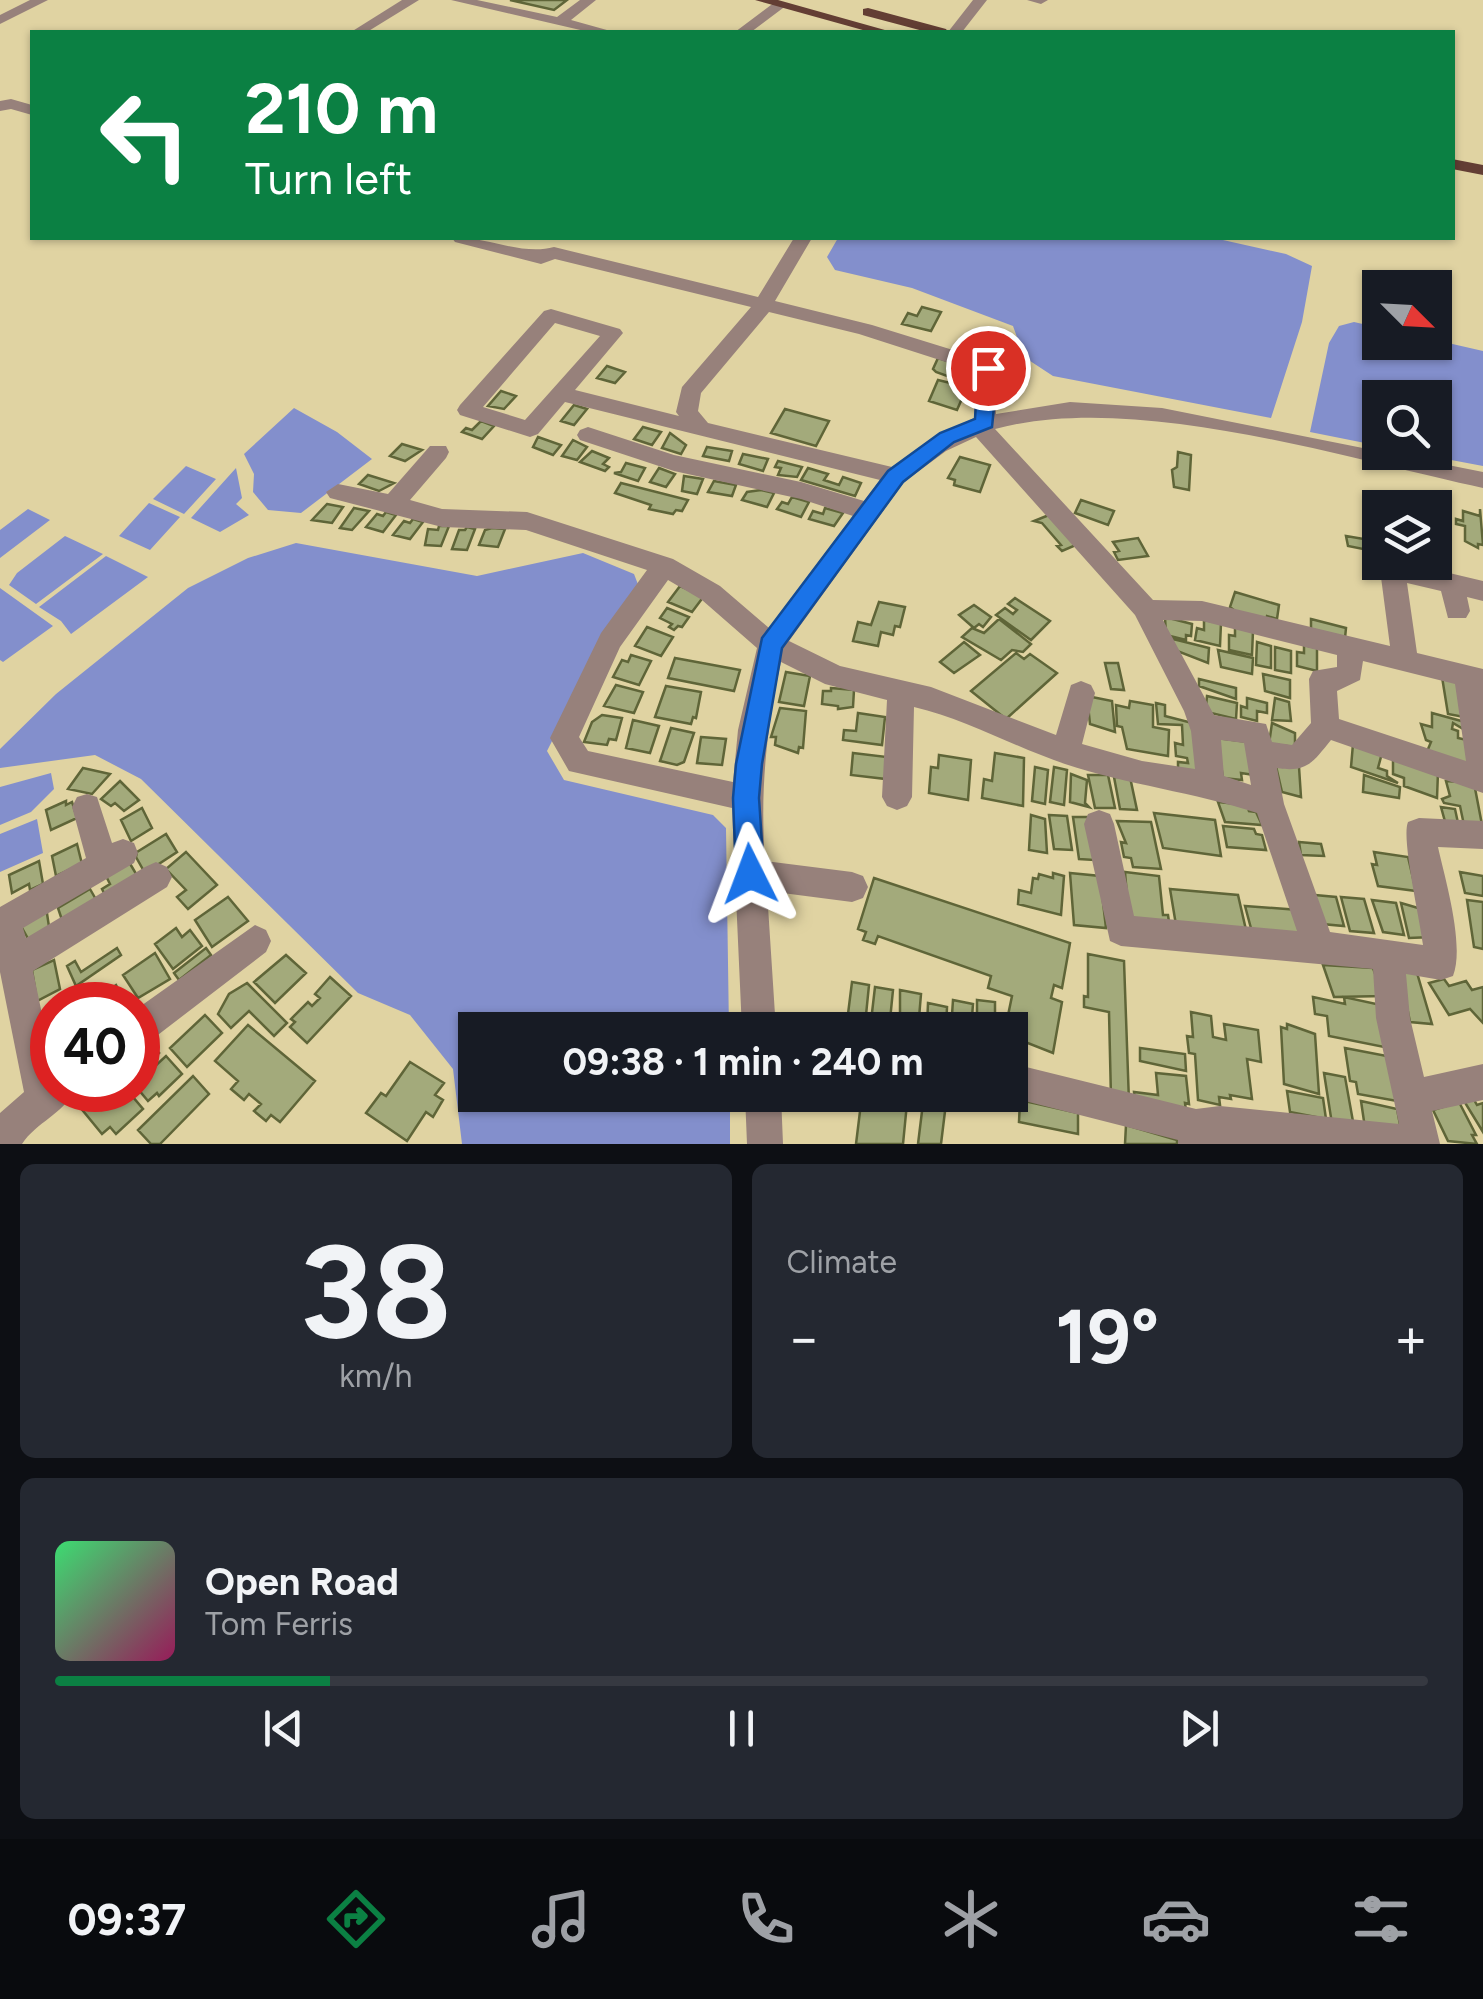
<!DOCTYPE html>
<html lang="en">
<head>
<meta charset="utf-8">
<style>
	:root { --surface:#171b24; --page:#242831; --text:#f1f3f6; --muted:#9ea1a6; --line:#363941; --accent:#0b8043 }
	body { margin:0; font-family:Figtree,sans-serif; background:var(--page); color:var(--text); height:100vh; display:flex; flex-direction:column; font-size:38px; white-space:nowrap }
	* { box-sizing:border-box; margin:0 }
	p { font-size:32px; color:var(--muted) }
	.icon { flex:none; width:55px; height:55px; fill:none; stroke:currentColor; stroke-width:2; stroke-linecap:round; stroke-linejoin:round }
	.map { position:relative; height:1144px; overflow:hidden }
	.side { display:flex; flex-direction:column; gap:20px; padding:20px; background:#0d0f14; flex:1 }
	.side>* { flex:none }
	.banner { position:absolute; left:30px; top:30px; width:1425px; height:210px; border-radius:0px; box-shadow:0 2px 8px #0004; background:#0b8043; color:#fff; overflow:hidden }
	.needle { width:65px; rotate:114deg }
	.controls { position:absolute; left:1362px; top:270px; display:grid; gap:20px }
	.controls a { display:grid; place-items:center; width:90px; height:90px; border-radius:0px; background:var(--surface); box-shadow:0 2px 8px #0004; font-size:50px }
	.speed { position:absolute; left:30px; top:982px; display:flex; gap:20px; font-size:50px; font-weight:700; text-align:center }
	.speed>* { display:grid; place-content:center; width:130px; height:130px; border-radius:50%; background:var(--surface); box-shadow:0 2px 8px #0004; line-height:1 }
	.speed .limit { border:15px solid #d22; background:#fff; color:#111 }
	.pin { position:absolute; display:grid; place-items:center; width:85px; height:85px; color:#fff; margin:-42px; border:5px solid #fff; border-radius:50%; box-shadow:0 2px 10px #0007 }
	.me { position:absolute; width:110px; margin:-55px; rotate:357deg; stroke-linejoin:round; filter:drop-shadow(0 0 8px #0008) }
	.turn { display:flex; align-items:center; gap:35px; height:210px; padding:0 50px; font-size:45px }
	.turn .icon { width:130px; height:130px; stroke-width:2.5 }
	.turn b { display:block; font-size:70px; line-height:85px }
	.big { font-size:75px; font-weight:700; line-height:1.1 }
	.side .tile { flex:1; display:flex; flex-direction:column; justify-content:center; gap:15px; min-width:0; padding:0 35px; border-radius:15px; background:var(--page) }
	.side .dial { align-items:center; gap:0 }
	.dial b { font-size:130px; line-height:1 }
	.song { display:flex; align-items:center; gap:30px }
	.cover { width:120px; height:120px; border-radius:15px; background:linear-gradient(135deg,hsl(140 70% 55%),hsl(330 70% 35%)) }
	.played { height:10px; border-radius:5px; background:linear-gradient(90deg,var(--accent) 20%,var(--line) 20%) }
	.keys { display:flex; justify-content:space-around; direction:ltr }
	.heat { display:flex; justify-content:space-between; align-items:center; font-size:55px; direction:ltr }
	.side .tiles { flex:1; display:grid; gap:20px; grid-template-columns:1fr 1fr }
	.tile:last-child { grid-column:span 2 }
	.trip { position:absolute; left:458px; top:1012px; width:570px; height:100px; border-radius:0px; background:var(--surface); box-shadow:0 2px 8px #0004; font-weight:700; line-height:100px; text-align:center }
	.menu { display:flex; height:160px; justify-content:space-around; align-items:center; background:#090b0e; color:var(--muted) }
	.menu .icon { width:70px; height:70px }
	.menu .on { color:var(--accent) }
	.menu b { font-size:45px; color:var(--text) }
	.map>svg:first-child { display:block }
	.water { fill:#838fcc }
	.building { fill:#a3aa7b; stroke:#5f6538; stroke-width:2.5 }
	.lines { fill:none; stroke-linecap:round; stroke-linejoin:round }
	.minor { fill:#97817b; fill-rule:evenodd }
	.major { fill:#633e34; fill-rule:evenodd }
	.route { fill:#1a73e8; stroke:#114b97; stroke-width:2.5 }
</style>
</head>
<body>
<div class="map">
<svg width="1483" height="1144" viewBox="0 0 1483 1144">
	<rect width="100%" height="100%" fill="#e0d3a2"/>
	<!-- water -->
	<path class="water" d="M838,238H1214L1286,254L1312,266L1302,322L1271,418L1053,376L1024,357L1013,326L912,288L835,270L827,257Z
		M1354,322L1380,328V342L1435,340L1483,351V466L1414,453L1435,452V398H1380V446L1310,432L1329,343L1339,326Z
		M294,408L337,432L372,459L301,513L268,510L253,492L254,474L244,454Z
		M186,466L216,479L184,514L153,499Z
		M236,468L242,498L236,504L249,515L220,532L191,518Z
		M149,503L180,517L150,550L119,536Z
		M28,509L50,520L0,558V530Z
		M65,536L103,554L36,604L9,585L17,573Z
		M296,543L477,576L583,553L634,574L639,587L602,642L547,751L564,780L713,815L726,828L729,1030H475V1095H730V1144H462L453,1069L410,1015L358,993L141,779L95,755L0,768V749L56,694L188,588L248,558Z
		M106,556L148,577L71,634L61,621L39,607Z
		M0,588L53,626L3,662L0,660Z
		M51,773L54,789L31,812L0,825V787Z
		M37,819L43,853L0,872V834Z"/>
	<!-- building -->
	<path class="building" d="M510,0H567L554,10Z
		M922,307L941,312L931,331L902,324L908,313L917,316Z
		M938,358L970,368L967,372L970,375L958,380L936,372L933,369Z
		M607,366L625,372L615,383L597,378Z
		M938,380L967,387L957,410L929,401Z
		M501,391L516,396L504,409L488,406Z
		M574,405L587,409L574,425L561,421Z
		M785,409L829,421L816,446L771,433Z
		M481,421L494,426L482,439L462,432L466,428L472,430Z
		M643,427L661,432L652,445L634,439Z
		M670,433L686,445L681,454L662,448Z
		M538,437L561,445L553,455L533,447Z
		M573,440L587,447L577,460L562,456Z
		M402,444L422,450L405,461L390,456Z
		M707,447L732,451L729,461L703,456Z
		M592,451L609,458L603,464L609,467L605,471L580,462Z
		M1178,452L1191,455L1189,490L1174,487L1172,470L1177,467Z
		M743,454L768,459L763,471L739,464Z
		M960,457L990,465L980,492L954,485L955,480L948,478Z
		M778,461L802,467L797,477L778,475L781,468L775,467Z
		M626,463L645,468L638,481L614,473L621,472Z
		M659,468L675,474L666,487L650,482Z
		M808,468L828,474L824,480L839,485L843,477L861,483L855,496L801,480Z
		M368,475L394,483L379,491L359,484Z
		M684,476L703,479L697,494L682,491Z
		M714,481L736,485L732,496L708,492Z
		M621,483L688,500L682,511L676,510L673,514L649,509L651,505L615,493Z
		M761,490L774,493L767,507L742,500L747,492Z
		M792,497L809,502L801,517L777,509L782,502L788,504Z
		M1081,500L1114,511L1108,525L1075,513Z
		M327,504L343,507L332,523L312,520Z
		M354,508L369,511L352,530L340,528Z
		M825,508L843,513L834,526L809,519L813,511L823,514Z
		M1480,509L1483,545L1478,544V548L1465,541V526L1456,524V519L1463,521V511L1480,516Z
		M386,512L396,515L383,532L366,527L377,514L383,516Z
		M1049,515L1083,542L1062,551L1057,546L1061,545L1042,523L1034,521Z
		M413,519L423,522L410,539L393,535L404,521L410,523Z
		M439,526H449L441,546L425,545L428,529L438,530Z
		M467,527L475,529L467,550L452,549L459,530H465Z
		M492,528L505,529L498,547L479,545L485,530Z
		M1346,536L1376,541L1378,552L1348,546Z
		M1138,538L1148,556L1118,560L1114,552L1119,551L1113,542Z
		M680,586L704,596L692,612L668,602Z
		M1235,592L1279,605L1277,619L1267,616L1266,621L1235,611L1230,607Z
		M1015,598L1050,621L1031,640L996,615L1005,608L1013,614L1017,610L1008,604Z
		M879,602L905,607L900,627L895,626L893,635L881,632L878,646L853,641L858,622L871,625Z
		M974,605L991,617L983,627L979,624L974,628L959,615Z
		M667,608L689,617L682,627L678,626L674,630L669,627L672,624L660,618Z
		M1165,617L1192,624L1191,636L1186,635V640L1166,635Z
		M999,619L1031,644L1023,652L1012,650L1001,660L962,637L972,628L984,633Z
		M1311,619L1346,628L1345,638L1311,629Z
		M1204,620L1221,623L1220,646L1195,640L1197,628L1204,630Z
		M647,627L673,637L661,656L635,646Z
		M1235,627L1253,631L1252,655L1229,650V635L1235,636Z
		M1173,639L1209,648L1208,663L1172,649Z
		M964,642L980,655L954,673L940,662Z
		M1257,642L1271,646V668L1256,665Z
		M1304,645L1317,648V671L1297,666V652L1304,653Z
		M1275,647L1291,651V673L1275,670Z
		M1218,650L1253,658L1252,674L1221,667Z
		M1016,653L1024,659L1030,654L1057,673L1006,719L971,691Z
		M631,655L651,661L639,685L613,677L622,660L628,662Z
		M675,658L740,670L734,691L668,678Z
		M1105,663H1118L1124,690L1111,689Z
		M786,672L810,676L804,706L779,702Z
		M1263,674L1290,680V698L1265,691Z
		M1442,677L1458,681L1464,717L1448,714Z
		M1199,679L1236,688V699L1199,686Z
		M616,685L643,692L634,713L604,706Z
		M666,686L701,692L696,718L693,717L691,724L655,717Z
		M831,688L854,690L853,707L838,709V706L822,704L823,691H831Z
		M1087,696L1112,701L1115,732L1090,724Z
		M1207,696L1237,703L1236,719L1211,713L1206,707Z
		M1247,698L1267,703V713L1257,711V721L1241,717V706L1247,708Z
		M1275,698L1289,702L1291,721L1272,720Z
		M1130,701L1153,705V727L1169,730L1168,756L1127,749L1122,727L1117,726L1116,705L1129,708Z
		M1156,703L1165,705V716L1200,725L1205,776L1178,770V762L1188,763L1187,758L1176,756L1175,743L1183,745L1182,725L1158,724Z
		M780,708L806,711L803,748L799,747L798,753L775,745L776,737H771Z
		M858,713L885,717L882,745L843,740L844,730L856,731Z
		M1432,713L1465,722V730L1453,723L1452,729L1458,731V738L1467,740L1468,767L1426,754L1431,742L1426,740L1421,724L1432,727Z
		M602,715L622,718L616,740L609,739L607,745L584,742L592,722Z
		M633,720L659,726L650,753L626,748Z
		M1272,723L1295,733V747L1269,744Z
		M671,728L694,733L684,762L677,765L660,761Z
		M701,737L726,739L722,765L697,763Z
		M1217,738L1248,742L1254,775L1241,773L1242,780L1223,778Z
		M1353,744L1382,753L1378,768L1387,771V776L1398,783L1351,767Z
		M853,753L887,757L886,779L851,775Z
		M995,753L1024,758L1023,806L982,798L984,779L992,781Z
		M939,755L971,760L968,800L929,793L931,767L938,768Z
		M1393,758L1438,772L1437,798L1404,786V778L1393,774Z
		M1275,762L1299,767L1301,797L1282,792Z
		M1035,767L1048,770L1045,804L1032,801Z
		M1054,767L1067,770L1064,805L1050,802Z
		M83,768L110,774L92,794L68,789Z
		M1071,774L1087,780L1085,803L1089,807L1070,802Z
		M1088,775H1108L1115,808H1095Z
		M1364,775L1400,787L1399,798L1363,792Z
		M1114,777H1130L1137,810L1120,809Z
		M120,781L139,800L124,811L115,803L111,806L101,799Z
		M1446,781L1474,783L1483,830L1446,825L1441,807L1455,809L1458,823L1464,825L1460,806L1444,803L1442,799L1450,796Z
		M66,801V805L72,802L77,818L51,830L46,810Z
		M1218,802L1247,805L1249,811L1256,812L1262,825L1225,822Z
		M142,808L152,828L131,841L121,820Z
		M1154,813L1215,820L1221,856L1163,848Z
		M1031,815L1045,819L1047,853L1029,850Z
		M1049,815L1067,816L1072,850L1054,849Z
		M1073,817H1088L1094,860L1079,859Z
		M1117,821L1151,822L1161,869L1133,867L1131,858L1124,857L1121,842L1126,843Z
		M1223,826L1254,829L1256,834L1262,835L1266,850L1227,847Z
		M166,834L177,852L145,873L136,857L137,852Z
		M1299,842L1321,844L1324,856L1301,855Z
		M77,844L82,864L56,876L52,856Z
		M186,852L217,885L188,909L177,897L186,890L166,869Z
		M1374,852L1408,857L1416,891L1378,886L1372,864L1377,865Z
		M39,861L43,884L30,890L29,884L12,893L9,875Z
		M129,862L138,877L106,897L102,889L110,884L106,876Z
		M1125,872L1159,876L1163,915H1168L1169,922L1129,919Z
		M1460,872L1483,876V896L1465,893Z
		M1053,873L1064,876L1061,915L1018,904L1019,890L1031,893L1033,878L1038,879L1039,874L1053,878Z
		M1070,873L1100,876L1106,928L1074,925Z
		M874,878L1070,943L1062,988L1054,985L1051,998L1062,1002L1053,1053L1010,1036V1030H1005L1012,996L988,988L991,976L878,936L875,944L863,940L866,932L858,929Z
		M90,889L98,903L64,926L58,908Z
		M1170,889L1238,895L1246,930L1176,925Z
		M1315,895L1336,897L1344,926L1322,924Z
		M228,897L248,921L212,947L195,920Z
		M1341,897L1364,899L1374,933L1350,931Z
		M1372,900L1396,903L1404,935L1383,932Z
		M1467,900L1483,902V949L1474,947Z
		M1401,903L1425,910L1432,937L1409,938Z
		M1245,906L1299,910L1306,936L1252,932Z
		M46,907L50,933L31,944L21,926Z
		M176,928L182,937L190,930L202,946L173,969L155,944Z
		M117,948L121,955L76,986L67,966L75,961L81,972Z
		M206,948L211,955L179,980L174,973Z
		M155,953L170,979L138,998L123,975Z
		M1088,954L1124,961L1129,1102L1111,1098L1109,1012L1084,1007V996L1088,997Z
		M286,955L306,973L275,1003L254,982Z
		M54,960L60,989L37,1001L32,970Z
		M1323,965L1373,968L1383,996L1334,997Z
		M1400,971L1417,973L1432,1024L1410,1022Z
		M330,977L351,996L307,1043L290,1027L295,1022L291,1019L308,1002L312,1006L320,998L315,994Z
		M1444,979L1449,986L1466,981L1472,990L1483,987V1023L1470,1009L1449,1015L1429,983Z
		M852,982L869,985L865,1025L847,1022Z
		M247,983L287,1023L274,1036L249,1011L231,1028L218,1014L229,994Z
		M116,985L126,1005H88Z
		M875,987L893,990L889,1030H870Z
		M900,990L921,994L918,1030L900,1028Z
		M1313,997L1345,1004L1344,997L1381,1005L1389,1048L1329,1036L1327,1016L1315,1014Z
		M953,1000L973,1004L971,1030H951Z
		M977,1000L995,1002V1028L977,1030Z
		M928,1003L947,1007L946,1030L927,1028Z
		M1191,1012L1211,1016L1213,1037L1226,1040L1224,1024L1258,1030L1261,1062L1247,1059L1252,1099L1230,1095L1231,1099L1219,1097L1220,1105L1198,1100L1195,1054L1189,1053L1187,1036L1193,1037Z
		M205,1015L222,1033L187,1067L170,1048Z
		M1287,1024L1315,1034L1319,1094L1284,1084L1281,1027L1287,1029Z
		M248,1025L315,1081L280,1122L271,1115L266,1121L254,1111L261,1104L249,1094L244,1100L231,1089L238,1081L215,1061Z
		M148,1042L159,1053L145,1066L138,1052Z
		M1140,1048L1185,1054L1186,1071L1140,1061Z
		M1345,1048L1392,1057L1397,1101L1358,1094L1356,1082L1350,1081Z
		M166,1056L182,1074L159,1096L157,1093L148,1101L138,1089L144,1083L141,1079Z
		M410,1062L444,1083L435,1095L443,1100L433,1117L426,1112L407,1141L366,1113L381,1093L386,1096Z
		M1156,1073L1186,1076L1189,1104L1185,1103L1186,1111L1135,1104L1134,1092L1158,1095Z
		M1324,1073L1345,1077L1354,1127L1332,1124Z
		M193,1076L209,1094L160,1144H151L138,1130Z
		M86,1090H127L143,1109L116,1134L110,1127L102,1134L75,1101Z
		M1287,1091L1323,1098L1326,1119L1290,1112Z
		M862,1095H903V1102L907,1103L903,1144H856Z
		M924,1095H947L941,1144H918Z
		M1473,1098L1477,1105L1483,1103V1132L1464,1101Z
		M1020,1100L1078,1113V1134L1019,1122Z
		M1361,1101L1397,1109L1402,1135L1365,1128Z
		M1459,1102L1476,1135H1472L1477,1144L1448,1141L1433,1110Z
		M1126,1125L1177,1140V1144H1125Z"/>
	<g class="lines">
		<!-- minor -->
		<path class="minor" d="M30,0H48L0,24V15Z
			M402,0H419L367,32H351Z
			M451,0H477L557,17L580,0H596L571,20L614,32H589Z
			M973,0H987L962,32H948Z
			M1027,0H1048L1041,4Z
			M775,2L787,5L751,32H735Z
			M11,99L32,105V115L11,109L0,111V101Z
			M452,238C486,236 522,256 554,247L758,297L794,238H812L775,301L872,325L995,363L996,414L1070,402L1162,408L1483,472V488C1342,458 1134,391 995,429L1153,600L1202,601L1390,646L1379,562L1380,559V562H1403L1483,581V601L1467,597L1470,611L1466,618H1448L1441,591L1407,583L1417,653L1483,669V793L1331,740C1313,762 1307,773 1277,768L1284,804L1330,932L1423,945C1420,920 1401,838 1408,822L1419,818L1483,821V849L1438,847C1445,879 1465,945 1453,976L1441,980L1406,974L1410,1018L1424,1077L1483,1064V1100L1432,1111L1440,1144H1178V1140L1001,1095H1010V1063L1196,1109L1220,1106L1399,1124L1376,1018L1373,969L1121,946L1110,941L1084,824L1088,814L1099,810L1110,814L1114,824L1134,916L1297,931L1257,813C1194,792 1128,785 1065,764C1014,747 966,719 914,707L912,797L907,806L897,810L887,806L882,797L887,700L825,684L781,662C766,730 760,792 765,861L852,872L863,876L868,887L863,898L852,902L767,891L776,1030H742L732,808L569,771L550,738L601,633L647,570L526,530L442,527L330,498L326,492L338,484L388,494L430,446H446L449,452L446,458L410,500L442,509L527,512L673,559L720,586L769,628L853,516L801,499L674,471L580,440L577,435L580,430L588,427L674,455L801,482L864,501L880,480L565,402L538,434L530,437L460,415L457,410L460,405L544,311L551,309L620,329L623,333L575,390L679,416L676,412L682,387L751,307L555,259L541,264L455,242ZM769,312L859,334L977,372L974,418L930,440L892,467L708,423L698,411L701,393ZM555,323L600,336L525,420L483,407ZM976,437L1135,615L1184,711L1191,731L1195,769L1142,761L1082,744L1095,693L1091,685L1081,681L1071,685L1056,735L931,687L840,666L789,641L904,482L946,451ZM668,580L702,600L757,648L738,730L733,782L588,751L579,737L620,647ZM1163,620L1202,621L1337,655V667L1313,671L1309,679L1311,723L1292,745L1272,742L1266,724L1214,715ZM1363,661L1455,684L1466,761L1339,719L1337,691L1360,680ZM1221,740L1244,743L1251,785L1224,776Z
			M87,794L97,797L112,843L123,839L134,843L138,853L134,863L23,928L26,938L145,867L156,862L167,867L172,877L167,887L33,971L52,1062V1090H74C64,1114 36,1122 22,1144H0V1113L24,1092L0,972V907L86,858L72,807L77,797Z
			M255,925L266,930L271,941L266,952L150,1041L138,1046V1008Z
			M745,1095H781L783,1144H747Z"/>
		<!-- major -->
		<path class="major" d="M755,0H778L892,32H870Z
			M868,8L946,29L948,32H927L863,15V9Z
			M1452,159L1483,165V175L1452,169Z"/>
	</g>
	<!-- route -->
	<path class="route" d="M988,362L998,368L992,427L954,442L903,482L782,648L762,764L759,798L764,874L760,883L750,887L740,883L736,874L733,798L736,764L762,638L888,471L940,433L975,419L978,368Z"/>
</svg>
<div class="controls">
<a><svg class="needle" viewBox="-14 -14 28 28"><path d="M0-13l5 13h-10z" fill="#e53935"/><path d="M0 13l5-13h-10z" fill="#9ea1a6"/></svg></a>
<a><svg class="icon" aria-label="search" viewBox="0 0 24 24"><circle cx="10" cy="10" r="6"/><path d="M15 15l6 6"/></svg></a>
<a><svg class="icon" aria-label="layers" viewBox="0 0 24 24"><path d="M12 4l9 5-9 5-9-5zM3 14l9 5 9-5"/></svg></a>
</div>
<div class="speed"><div class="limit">40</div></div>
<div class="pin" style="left:988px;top:368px;background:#d93025"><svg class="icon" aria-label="arrive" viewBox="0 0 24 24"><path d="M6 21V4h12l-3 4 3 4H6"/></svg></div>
<svg class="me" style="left:750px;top:874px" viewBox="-20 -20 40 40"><path d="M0-17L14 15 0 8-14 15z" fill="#1a73e8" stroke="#fff" stroke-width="4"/></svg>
<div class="trip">09:38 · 1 min · 240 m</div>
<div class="banner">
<div class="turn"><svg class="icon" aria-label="left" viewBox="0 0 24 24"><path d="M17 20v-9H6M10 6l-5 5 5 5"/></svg><div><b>210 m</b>Turn left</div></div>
</div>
</div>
<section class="side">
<div class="tiles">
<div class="tile dial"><b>38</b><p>km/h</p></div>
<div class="tile"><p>Climate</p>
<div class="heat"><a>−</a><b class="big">19°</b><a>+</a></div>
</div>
<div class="tile">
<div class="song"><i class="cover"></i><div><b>Open Road</b><p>Tom Ferris</p></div></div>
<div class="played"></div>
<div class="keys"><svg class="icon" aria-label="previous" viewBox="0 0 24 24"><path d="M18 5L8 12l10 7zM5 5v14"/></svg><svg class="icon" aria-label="pause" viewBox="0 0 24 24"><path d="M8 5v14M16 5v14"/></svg><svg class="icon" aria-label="next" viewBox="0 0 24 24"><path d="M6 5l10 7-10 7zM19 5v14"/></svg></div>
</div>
</div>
</section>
<nav class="menu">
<b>09:37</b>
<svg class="icon on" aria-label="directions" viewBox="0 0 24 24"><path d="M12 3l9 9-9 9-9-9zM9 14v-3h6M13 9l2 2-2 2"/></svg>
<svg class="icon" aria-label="music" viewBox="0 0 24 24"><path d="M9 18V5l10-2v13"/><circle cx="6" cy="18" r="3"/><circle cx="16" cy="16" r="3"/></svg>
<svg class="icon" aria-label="phone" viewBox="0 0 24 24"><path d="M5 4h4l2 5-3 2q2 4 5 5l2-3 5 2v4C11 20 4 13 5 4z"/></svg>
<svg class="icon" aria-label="climate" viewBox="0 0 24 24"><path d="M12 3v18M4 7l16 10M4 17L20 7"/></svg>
<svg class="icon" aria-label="car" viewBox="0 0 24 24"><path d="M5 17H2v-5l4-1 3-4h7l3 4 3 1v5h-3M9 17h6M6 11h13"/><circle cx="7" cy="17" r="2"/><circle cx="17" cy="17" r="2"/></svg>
<svg class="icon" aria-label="filters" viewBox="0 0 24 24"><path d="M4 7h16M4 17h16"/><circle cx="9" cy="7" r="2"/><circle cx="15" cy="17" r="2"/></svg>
</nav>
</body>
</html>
